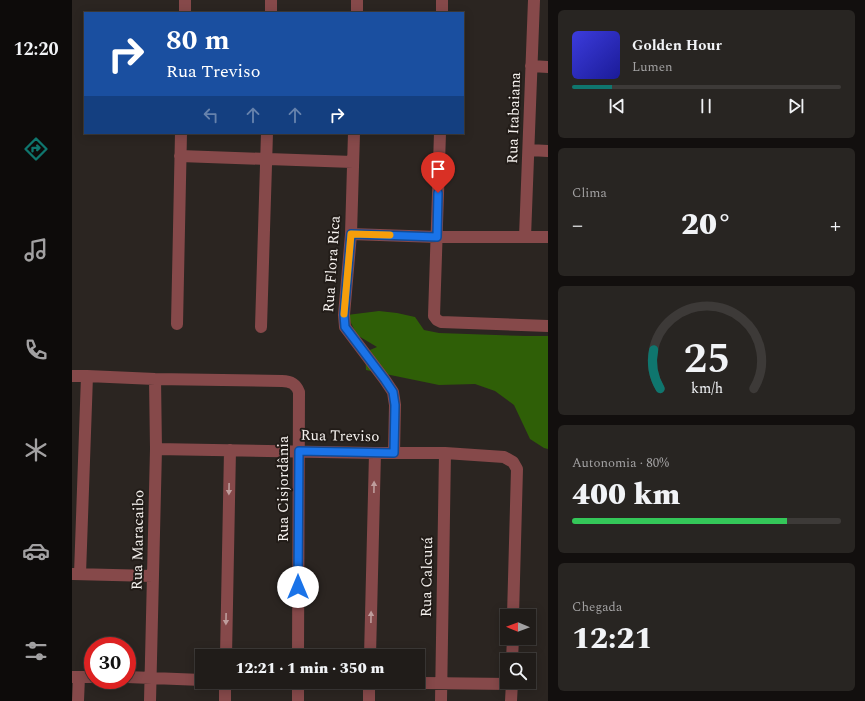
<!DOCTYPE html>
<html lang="pt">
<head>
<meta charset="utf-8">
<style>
	:root { --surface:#201c19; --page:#282522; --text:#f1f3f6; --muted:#a2a1a2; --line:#3d3a38; --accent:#0f766e }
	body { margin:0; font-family:Spectral,serif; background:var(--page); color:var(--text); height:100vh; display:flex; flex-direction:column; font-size:15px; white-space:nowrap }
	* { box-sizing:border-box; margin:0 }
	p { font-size:13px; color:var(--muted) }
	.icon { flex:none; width:22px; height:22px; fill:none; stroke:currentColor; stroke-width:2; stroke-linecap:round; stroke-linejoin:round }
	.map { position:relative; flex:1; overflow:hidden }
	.side { display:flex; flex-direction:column; gap:10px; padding:10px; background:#120f0e; width:317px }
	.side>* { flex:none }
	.top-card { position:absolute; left:12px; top:12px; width:380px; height:122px; border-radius:0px; box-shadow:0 2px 10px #0003,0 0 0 1px var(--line); background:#1a4fa0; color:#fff; overflow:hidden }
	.needle { width:26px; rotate:271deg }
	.buttons { position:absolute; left:428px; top:609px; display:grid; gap:8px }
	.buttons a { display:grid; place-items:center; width:36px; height:36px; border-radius:0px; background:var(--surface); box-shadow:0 2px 10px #0003,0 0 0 1px var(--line); font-size:20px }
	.speed { position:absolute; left:12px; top:637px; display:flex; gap:8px; font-size:20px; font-weight:700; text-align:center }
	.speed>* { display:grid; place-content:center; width:52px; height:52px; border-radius:50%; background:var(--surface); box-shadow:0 2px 10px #0003,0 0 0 1px var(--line); line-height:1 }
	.speed .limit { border:6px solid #d22; background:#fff; color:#111 }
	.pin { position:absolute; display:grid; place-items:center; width:34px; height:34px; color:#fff; margin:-41px -17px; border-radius:50% 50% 50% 0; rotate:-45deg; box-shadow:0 0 4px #0007 }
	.pin .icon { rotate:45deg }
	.me { position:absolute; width:44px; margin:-22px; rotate:0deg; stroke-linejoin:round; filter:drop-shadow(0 0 3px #0008) }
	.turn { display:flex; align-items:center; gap:14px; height:84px; padding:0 16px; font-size:18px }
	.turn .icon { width:52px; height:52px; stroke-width:2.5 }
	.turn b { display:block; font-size:28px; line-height:34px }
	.lanes { display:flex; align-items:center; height:38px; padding:0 16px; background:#0003; justify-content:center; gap:20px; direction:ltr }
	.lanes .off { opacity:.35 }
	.big { font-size:30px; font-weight:800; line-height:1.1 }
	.side .widget { flex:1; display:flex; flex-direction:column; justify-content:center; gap:6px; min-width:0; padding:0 14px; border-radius:6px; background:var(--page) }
	.side .dial { align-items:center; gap:0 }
	.dial svg { height:104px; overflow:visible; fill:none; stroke:var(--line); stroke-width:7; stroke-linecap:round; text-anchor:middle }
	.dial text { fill:var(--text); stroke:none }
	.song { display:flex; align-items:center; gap:12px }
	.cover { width:48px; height:48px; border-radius:6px; background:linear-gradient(135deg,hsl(240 70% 55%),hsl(240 70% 35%)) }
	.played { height:4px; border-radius:2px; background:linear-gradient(90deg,var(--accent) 15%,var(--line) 15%) }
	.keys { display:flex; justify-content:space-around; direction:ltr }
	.heat { display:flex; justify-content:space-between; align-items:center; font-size:22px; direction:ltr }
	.charge { height:6px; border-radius:3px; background:linear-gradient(90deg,#34c759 80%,var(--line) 0) }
	.trip { position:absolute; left:123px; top:649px; width:230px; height:40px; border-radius:0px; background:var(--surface); box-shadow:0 2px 10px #0003,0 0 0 1px var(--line); font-weight:800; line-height:40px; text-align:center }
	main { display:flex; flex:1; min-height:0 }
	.menu { display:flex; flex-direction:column; width:72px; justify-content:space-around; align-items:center; background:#0d0b0a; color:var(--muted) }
	.menu .icon { width:28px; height:28px }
	.menu .current { color:var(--accent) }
	.menu b { font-size:18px; color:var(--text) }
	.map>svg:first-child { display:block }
	.forest { fill:#2f5f07 }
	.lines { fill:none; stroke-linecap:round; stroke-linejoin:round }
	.minor { stroke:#86494a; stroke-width:12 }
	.oneway { fill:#be9d9c }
	.route-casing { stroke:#114b97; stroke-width:10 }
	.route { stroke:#1a73e8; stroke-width:7 }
	.slow { stroke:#f59e0b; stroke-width:7 }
	.labels { text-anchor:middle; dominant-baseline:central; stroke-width:4; stroke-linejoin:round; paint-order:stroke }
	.street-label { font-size:15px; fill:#f5f1ee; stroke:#221c18 }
</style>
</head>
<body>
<main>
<nav class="menu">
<b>12:20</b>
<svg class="icon current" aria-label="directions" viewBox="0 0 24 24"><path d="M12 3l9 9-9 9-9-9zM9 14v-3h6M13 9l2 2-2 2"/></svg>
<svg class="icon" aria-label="music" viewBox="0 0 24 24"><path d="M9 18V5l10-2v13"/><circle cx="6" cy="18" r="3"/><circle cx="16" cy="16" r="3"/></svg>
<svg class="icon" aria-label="phone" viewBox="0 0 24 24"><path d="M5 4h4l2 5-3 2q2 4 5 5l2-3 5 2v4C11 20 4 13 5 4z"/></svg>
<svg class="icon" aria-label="climate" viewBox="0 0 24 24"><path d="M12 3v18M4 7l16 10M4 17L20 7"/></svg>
<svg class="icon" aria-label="car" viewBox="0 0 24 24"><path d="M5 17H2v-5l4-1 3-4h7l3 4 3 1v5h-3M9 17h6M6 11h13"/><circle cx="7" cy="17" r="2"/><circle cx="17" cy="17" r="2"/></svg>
<svg class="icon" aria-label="filters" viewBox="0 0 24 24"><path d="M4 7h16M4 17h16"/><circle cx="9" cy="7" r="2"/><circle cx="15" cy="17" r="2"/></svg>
</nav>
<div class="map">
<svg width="476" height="701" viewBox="0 0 476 701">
	<rect width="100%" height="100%" fill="#2b2521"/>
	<!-- forest -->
	<path class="forest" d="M307,311L325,313L343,317L352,330L367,333L454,336H476V449L472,448L458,439L442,405L423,391L403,384L367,385L294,370L293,352L305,347L285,335L275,315Z"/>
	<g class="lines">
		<!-- minor -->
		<path class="minor" d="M113,13V0
			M199,13V0
			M285,13V0
			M370,13V0
			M459,66L476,67
			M282,133L279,234L272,315L273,327L313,380L321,392L323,405L322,453
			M368,133L362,316L365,320L369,322L476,326
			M457,150L476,151
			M108,156L281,162
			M279,234L365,237H476
			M453,237L462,0
			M105,324L109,133
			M189,327L195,133
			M0,376H15L83,379L210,381C219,381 224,384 227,392L226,656
			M84,449L303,453H373L432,457L441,462L445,469L441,616
			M1,574L81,576
			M8,574L15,376
			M154,656L158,450
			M298,656L303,453
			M440,660L441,638
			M0,677H21
			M55,677L130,680
			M264,682L440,684
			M6,701L7,677
			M78,701L84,449L83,379
			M153,701V682
			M226,701V682
			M297,701V682
			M369,701L373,453
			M439,701L440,682"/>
	</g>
	<!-- one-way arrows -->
	<defs><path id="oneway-solid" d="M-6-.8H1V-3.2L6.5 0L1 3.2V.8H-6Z"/></defs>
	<g class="oneway">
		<use href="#oneway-solid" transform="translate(302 487) rotate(-89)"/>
		<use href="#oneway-solid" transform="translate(157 489) rotate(91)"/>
		<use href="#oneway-solid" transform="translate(299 617) rotate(-89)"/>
		<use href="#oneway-solid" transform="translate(154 619) rotate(91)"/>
	</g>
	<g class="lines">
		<defs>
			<path id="route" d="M226,587L227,451L322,453L323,405L321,392L313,380L273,327L272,315L279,234L365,237L366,193"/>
		</defs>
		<!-- route casing -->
		<use href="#route" class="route-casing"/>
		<!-- route -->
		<use href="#route" class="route"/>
		<!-- slow -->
		<path class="slow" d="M272,314L279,234L318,235"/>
	</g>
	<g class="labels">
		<!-- street labels -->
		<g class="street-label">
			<text transform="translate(442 118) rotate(-88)">Rua Itabaiana</text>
			<text transform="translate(260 264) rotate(-86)">Rua Flora Rica</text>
			<text transform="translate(268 436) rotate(1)">Rua Treviso</text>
			<text transform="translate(211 489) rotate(-90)">Rua Cisjordânia</text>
			<text transform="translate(66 540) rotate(-89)">Rua Maracaibo</text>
			<text transform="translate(355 577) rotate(-89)">Rua Calcutá</text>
		</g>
	</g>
</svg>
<div class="buttons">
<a><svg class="needle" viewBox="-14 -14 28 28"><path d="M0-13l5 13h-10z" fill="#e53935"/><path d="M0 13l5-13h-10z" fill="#a2a1a2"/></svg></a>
<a><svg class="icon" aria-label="search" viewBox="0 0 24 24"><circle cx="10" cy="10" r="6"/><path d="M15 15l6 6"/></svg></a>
</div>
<div class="speed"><div class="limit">30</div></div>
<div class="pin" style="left:366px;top:193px;background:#d93025"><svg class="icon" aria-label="arrive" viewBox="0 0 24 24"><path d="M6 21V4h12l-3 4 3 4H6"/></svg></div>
<svg class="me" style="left:226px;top:587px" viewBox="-20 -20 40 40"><circle r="19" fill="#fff"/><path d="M0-13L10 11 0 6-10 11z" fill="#1a73e8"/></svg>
<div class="trip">12:21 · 1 min · 350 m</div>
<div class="top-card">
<div class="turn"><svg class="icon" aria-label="right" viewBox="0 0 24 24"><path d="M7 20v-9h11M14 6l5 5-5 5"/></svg><div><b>80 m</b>Rua Treviso</div></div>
<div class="lanes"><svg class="icon off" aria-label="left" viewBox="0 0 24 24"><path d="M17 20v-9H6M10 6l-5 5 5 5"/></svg><svg class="icon off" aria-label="ahead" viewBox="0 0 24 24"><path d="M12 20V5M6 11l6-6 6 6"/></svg><svg class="icon off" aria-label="ahead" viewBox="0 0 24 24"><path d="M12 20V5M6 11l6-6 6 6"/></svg><svg class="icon" aria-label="right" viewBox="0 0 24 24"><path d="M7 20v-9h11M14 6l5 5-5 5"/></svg></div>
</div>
</div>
<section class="side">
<div class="widget">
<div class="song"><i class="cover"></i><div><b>Golden Hour</b><p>Lumen</p></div></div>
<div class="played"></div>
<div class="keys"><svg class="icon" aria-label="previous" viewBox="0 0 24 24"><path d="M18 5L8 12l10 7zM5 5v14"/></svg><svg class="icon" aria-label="pause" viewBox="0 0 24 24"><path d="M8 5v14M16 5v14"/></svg><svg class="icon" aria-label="next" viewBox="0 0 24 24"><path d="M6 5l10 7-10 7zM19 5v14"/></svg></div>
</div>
<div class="widget"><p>Clima</p>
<div class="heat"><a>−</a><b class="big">20°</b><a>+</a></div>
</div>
<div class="widget dial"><svg viewBox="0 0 100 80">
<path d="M14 69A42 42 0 1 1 86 69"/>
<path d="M14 69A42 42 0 0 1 9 39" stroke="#0f766e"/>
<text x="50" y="56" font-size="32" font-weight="700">25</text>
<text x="50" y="72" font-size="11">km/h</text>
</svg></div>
<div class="widget"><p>Autonomia · 80%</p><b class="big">400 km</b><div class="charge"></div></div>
<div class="widget"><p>Chegada</p><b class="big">12:21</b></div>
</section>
</main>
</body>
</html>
